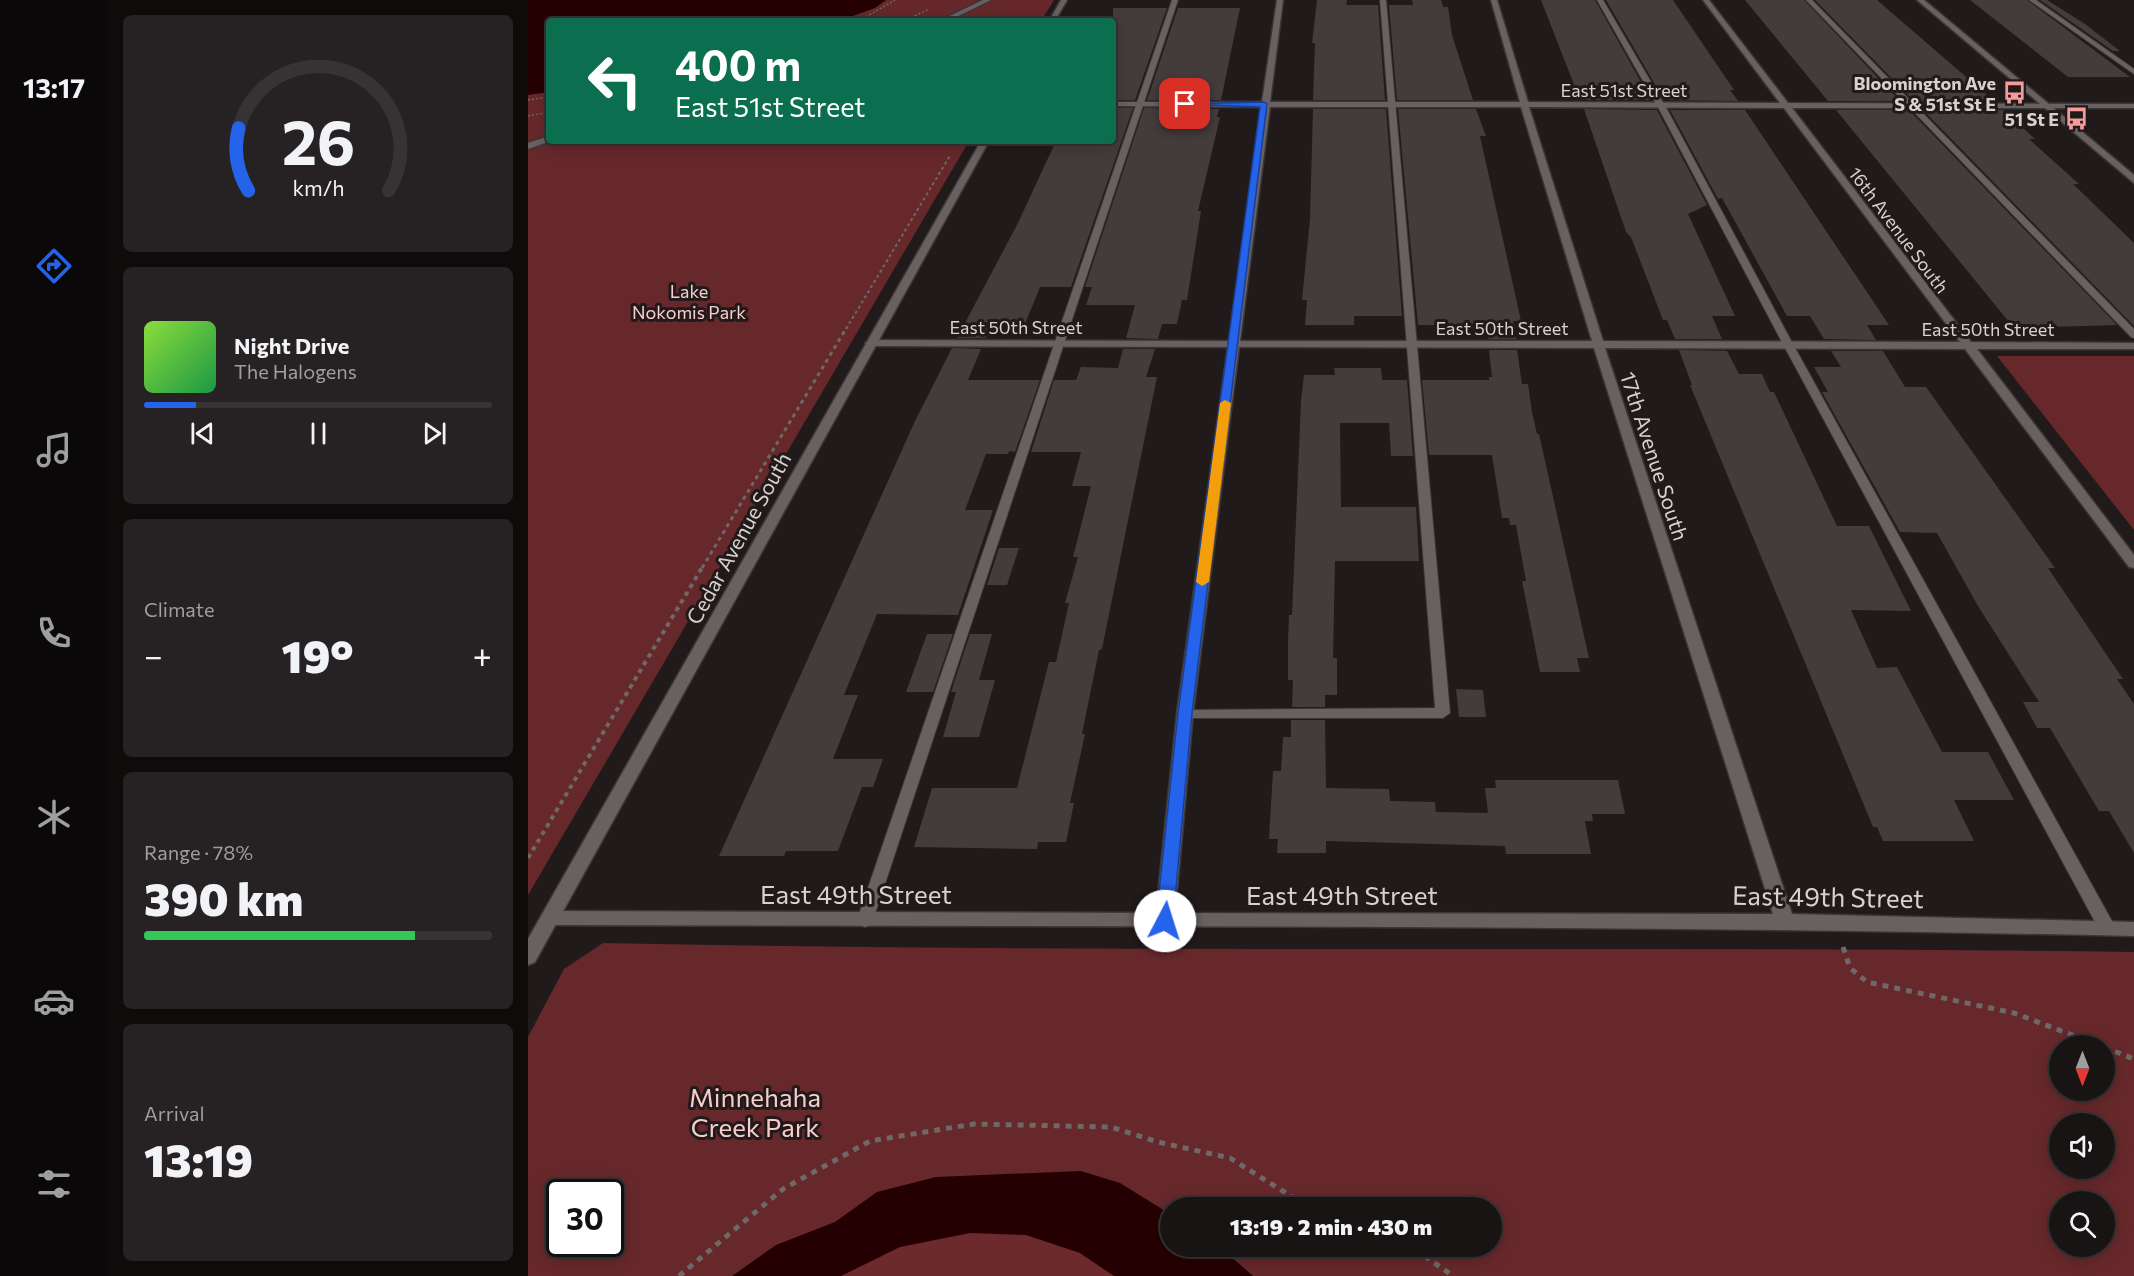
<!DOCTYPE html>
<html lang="en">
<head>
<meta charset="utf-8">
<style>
	:root { --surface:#191414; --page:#262122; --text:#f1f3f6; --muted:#9f9ea0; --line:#373334; --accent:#2563eb }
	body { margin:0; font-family:Commissioner,sans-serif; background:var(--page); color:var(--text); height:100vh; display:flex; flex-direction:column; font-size:22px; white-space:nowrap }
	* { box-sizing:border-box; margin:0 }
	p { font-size:20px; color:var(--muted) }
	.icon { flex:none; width:33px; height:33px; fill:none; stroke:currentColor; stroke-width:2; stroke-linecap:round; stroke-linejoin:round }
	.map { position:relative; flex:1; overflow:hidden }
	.side { display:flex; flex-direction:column; gap:15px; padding:15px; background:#0e0b0b; width:420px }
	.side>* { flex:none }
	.guide { position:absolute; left:18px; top:18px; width:570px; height:126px; border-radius:6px; box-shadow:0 3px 15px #0003,0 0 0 2px var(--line); background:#0b6e4f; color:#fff; overflow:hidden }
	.needle { width:39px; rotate:180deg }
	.tools { position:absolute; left:1521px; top:1035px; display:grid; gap:12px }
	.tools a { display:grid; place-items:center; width:66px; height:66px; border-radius:50%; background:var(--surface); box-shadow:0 3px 15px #0003,0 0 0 2px var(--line); font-size:30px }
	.speed { position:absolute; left:18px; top:1179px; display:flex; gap:12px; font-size:30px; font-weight:700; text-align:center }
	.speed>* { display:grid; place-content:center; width:78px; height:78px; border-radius:50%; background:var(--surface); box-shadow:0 3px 15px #0003,0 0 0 2px var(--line); line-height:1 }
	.speed .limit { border:3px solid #111; border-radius:9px; background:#fff; color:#111 }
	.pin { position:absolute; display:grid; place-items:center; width:51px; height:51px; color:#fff; margin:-26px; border-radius:12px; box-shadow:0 3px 9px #0006 }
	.me { position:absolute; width:66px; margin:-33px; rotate:5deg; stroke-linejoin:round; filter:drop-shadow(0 0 4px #0008) }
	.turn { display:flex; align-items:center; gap:21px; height:126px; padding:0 30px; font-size:27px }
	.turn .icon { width:78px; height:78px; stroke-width:2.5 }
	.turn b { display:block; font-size:42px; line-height:51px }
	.big { font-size:45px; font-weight:800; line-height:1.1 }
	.side .card { flex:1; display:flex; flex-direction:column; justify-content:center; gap:9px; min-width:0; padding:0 21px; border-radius:9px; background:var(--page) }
	.side .dial { align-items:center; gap:0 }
	.dial svg { height:156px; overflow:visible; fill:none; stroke:var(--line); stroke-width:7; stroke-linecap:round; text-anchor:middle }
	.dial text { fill:var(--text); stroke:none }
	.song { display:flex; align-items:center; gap:18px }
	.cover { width:72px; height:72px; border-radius:9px; background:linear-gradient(135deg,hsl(90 70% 55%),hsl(140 70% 35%)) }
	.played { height:6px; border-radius:3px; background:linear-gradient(90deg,var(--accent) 15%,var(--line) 15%) }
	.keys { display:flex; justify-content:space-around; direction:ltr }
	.heat { display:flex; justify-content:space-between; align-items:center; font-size:33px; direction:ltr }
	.charge { height:9px; border-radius:4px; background:linear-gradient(90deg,#34c759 78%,var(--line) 0) }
	.trip { position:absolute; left:632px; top:1197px; width:342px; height:60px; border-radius:30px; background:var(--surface); box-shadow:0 3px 15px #0003,0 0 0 2px var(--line); font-weight:800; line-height:60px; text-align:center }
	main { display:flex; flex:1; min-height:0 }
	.tabs { display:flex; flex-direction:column; width:108px; justify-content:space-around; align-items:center; background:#0a0808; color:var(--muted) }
	.tabs .icon { width:42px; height:42px }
	.tabs .selected { color:var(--accent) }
	.tabs b { font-size:27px; color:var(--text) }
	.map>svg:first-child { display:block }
	.green { fill:#66282b; fill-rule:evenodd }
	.forest { fill:#6c2a2d }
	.water { fill:#250002 }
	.building { fill:#443c3c }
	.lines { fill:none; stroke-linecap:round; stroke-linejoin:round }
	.lane-casing { stroke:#3b3636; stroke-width:2 }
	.street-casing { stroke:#3b3636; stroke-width:3 }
	.secondary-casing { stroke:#3b3636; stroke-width:3 }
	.path-far4 { stroke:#6e6868; stroke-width:1.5; stroke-dasharray:2 2; stroke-linecap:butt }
	.path-far3 { stroke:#6e6868; stroke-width:2; stroke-dasharray:3 3; stroke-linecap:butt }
	.path-far2 { stroke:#6e6868; stroke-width:3; stroke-dasharray:4 4; stroke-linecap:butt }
	.path-far1 { stroke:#6e6868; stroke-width:4; stroke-dasharray:4.5 4.5; stroke-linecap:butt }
	.path { stroke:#6e6868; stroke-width:5; stroke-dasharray:6 6; stroke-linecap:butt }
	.lane { fill:#696161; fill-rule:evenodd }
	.street { fill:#696161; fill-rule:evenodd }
	.secondary { fill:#696161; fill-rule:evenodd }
	.route { fill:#2563eb; stroke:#184099; stroke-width:1.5 }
	.slow { fill:#f59e0b }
	.labels { text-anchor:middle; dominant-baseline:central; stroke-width:6; stroke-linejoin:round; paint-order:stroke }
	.far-poi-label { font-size:18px; font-weight:bold; fill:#d7d2d2; stroke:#211a1a; text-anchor:end }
	.far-street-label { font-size:18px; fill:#d7d2d2; stroke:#211a1a }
	.far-park-label { font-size:18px; fill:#f8cccb; stroke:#211a1a }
	.street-label { font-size:21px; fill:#d7d2d2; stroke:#211a1a }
	.near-street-label { font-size:26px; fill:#d7d2d2; stroke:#211a1a }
	.near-park-label { font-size:26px; fill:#f8cccb; stroke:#211a1a }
</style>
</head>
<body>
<main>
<nav class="tabs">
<b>13:17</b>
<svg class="icon selected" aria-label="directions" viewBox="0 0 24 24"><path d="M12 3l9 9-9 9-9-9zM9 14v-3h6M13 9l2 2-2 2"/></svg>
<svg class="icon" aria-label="music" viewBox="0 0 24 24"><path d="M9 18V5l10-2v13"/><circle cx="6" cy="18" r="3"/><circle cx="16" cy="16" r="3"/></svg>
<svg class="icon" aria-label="phone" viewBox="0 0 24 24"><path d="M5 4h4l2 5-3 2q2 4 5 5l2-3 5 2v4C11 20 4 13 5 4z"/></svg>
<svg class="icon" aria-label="climate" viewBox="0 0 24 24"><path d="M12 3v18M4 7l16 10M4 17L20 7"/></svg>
<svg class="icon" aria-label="car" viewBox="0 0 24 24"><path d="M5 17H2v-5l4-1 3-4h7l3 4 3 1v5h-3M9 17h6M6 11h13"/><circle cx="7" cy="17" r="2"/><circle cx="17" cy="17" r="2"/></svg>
<svg class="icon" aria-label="filters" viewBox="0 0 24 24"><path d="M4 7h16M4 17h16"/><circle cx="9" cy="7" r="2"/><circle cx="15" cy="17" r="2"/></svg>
</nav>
<section class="side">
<div class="card dial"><svg viewBox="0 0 100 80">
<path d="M14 69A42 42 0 1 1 86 69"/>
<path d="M14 69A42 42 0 0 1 9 37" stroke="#2563eb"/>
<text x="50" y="56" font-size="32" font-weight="700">26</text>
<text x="50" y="72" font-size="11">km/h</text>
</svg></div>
<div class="card">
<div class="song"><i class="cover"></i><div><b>Night Drive</b><p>The Halogens</p></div></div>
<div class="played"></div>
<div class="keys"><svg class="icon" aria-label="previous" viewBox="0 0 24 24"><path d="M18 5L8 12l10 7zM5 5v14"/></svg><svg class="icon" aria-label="pause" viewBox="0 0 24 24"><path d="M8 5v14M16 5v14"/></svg><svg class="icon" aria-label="next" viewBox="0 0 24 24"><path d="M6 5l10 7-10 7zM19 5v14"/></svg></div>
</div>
<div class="card"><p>Climate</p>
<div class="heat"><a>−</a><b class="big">19°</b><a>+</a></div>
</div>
<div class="card"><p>Range · 78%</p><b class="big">390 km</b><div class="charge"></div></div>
<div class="card"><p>Arrival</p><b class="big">13:19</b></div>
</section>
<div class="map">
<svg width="1606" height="1276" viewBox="0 0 1606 1276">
	<rect width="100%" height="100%" fill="#211a1a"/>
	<!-- green -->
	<path class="green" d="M0,0H526L513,21H21V141H441L0,895Z
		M1469,356H1606V530Z
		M75,943C585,954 1096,945 1606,952V1276H0V1037L36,969ZM1532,1046H1576V1090H1532ZM1532,1124H1576V1168H1532ZM32,1192H82V1244H32ZM1532,1202H1576V1246H1532ZM642,1208H963V1246H642Z"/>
	<!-- forest -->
	<path class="forest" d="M442,1233L498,1235L552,1253L586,1276H313L372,1247Z"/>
	<!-- water -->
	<path class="water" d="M0,0H358L347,8L311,21H21V92L0,95Z
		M553,1171L592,1183L642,1214V1246L692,1247L725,1276H586L552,1253L498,1235L442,1233L372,1247L313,1276H204L248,1245L307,1222L349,1192L408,1177Z"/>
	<!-- building -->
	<path class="building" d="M789,0H819L818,5H850L857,100H785L787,43H784Z
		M884,0H913L915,7H920L924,35L945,100H869L861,5H885Z
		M1013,0H1067L1123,100H1052Z
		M1078,0H1145L1206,90H1202L1210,101L1136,100Z
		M1217,0H1276L1372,101H1300Z
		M1287,0H1349L1466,101H1386Z
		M1442,0H1499L1602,77H1540Z
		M1512,0H1519L1557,24L1592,51H1585Z
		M585,8H639L607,100H585Z
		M650,8H712L693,100H619Z
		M585,108H605L543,287H512L497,324H464L458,338H429L489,225L528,141H585Z
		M616,108L691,109L689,117H692L670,211H673L659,300H654L649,324H634L630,339L598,338L607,305H558L564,287H557Z
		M785,109H858L874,316H826V325H777L779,300H774L782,219Z
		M870,109H948L958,136H952L993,321H985L988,339H960L958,325H890Z
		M1056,109L1129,110L1179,205L1160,214L1207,316H1184L1194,339H1147L1139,320H1135L1103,237L1098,232Z
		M1142,110H1217L1361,325H1339L1348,340L1296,339L1282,316H1259L1194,198L1190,199Z
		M1308,110H1381L1589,325L1486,328Z
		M1395,110H1475L1507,139H1501L1551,184H1545L1606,243V326Z
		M424,348L453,349L440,380H512L487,452L481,451L480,454H458L437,510H465L430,615L349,614L316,695H330L305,759H355L345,787H334L310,851H258L256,856H191L387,421Z
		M595,349H627L618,377H629L574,649L571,650L554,734H557L542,803H546L538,842H510L509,849L386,847L404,788H489L521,662H528L541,603H537L550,557H545L563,486H544L553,452H503L526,380H548L553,367L590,368Z
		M961,350H989L994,384H1000L1004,412L1009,434H1011L1061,658H1049L1052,672H1012L994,581H998L988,525H982L981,518H974L964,455H901L894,380H961V377H964Z
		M1151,350L1199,351L1211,374H1234L1242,392H1246L1309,526H1341L1383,611L1323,610L1349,668L1369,667L1414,752H1460L1486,800H1426L1446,841H1355L1349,827H1345L1162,385H1164Z
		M1303,351H1355L1377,387H1398L1527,568H1520L1595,679H1589L1606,704V853L1581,811H1571L1522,728H1509L1495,702H1511L1450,606L1409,533L1372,532L1294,392H1300L1286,367H1313Z
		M806,368H853L854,380H879L885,456H863L861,423H812L813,507H888L891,561H807L805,658H809V695H797V707H764L765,680H760V640L761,615H764L773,401L776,375H807Z
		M471,548H491L479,585H459Z
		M399,634H425L405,692H378Z
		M442,634H464L451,680H467L451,737H415L428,692H423Z
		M928,689L955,690L958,717H931Z
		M763,720H797L798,788L861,789L862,801L907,802L908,812L960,813L957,788H968L967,780H1090L1097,814H1064L1065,821H1057L1063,854H978L977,846L798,841V853H749L750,839H741L745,771H753L755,737H763Z"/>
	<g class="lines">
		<defs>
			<path id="lane" d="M644,0H650L345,920L343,925L337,927L331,925L329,920Z
				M852,0H858L922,713L915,718H657L652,716L650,713L652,710L907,708Z
				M1069,0H1075L1140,111L1266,346L1585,923L1587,928L1585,933L1579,935L1573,933L1256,346L1132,111Z
				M1278,0H1284L1606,329V338L1603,337Z
				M1501,0H1508L1606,69V74Z"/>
			<path id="street" d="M749,0H755L742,102H992L963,0H969L1000,102L1252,103L1175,0H1181L1260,103L1606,104V108H1264L1443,342L1606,343V349H1449L1606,555V568L1601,567L1437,349L1077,348L1264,914L1606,922V936C1078,924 550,927 22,925L15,923L13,918L15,913L22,911L628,913L649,713L700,347L343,346L337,343L343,340L701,341L734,107L585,106V102H734ZM742,107H993L1064,341H712ZM1001,107L1256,108L1432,342L1075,341ZM711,347L1066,348L1245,914L647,913L665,713Z"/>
			<path id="secondary" d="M455,0H463L420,21H411Z
				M533,0H539L527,21H521Z
				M1389,0H1396L1606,175V183Z
				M21,136V141H23L0,149V143Z
				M453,141H461L7,962L0,965V939Z"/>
		</defs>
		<!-- lane casing -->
		<use href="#lane" class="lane-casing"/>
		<!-- street casing -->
		<use href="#street" class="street-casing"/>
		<!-- secondary casing -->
		<use href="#secondary" class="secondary-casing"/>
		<!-- path-far4 -->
		<path class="path-far4" d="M331,21L367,0
			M376,21L401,9
			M0,100L21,97
			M0,116L21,112"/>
		<!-- path-far3 -->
		<path class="path-far3" d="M318,329L423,154"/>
		<!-- path-far2 -->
		<path class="path-far2" d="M174,568L319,327"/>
		<!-- path-far1 -->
		<path class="path-far1" d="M0,858L175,566"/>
		<!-- path -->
		<path class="path" d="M1315,947L1322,968L1339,982L1486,1013L1573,1046
			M1576,1047L1606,1059
			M875,1246L891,1252L925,1276
			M151,1276L255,1189L342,1141L446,1124L583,1127L630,1142L702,1158L782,1208"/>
		<!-- lane -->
		<use href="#lane" class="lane"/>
		<!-- street -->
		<use href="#street" class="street"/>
		<!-- secondary -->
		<use href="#secondary" class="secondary"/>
	</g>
	<!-- route -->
	<path class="route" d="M736,102L739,104L664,713L645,921L643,926H631L628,921L650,713L732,107L653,104Z"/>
	<!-- slow -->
	<path class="slow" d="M697,400L703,403L681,582L674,586L668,582L692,403Z"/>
	<!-- icons -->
	<defs>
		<symbol id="bus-bare" viewBox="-9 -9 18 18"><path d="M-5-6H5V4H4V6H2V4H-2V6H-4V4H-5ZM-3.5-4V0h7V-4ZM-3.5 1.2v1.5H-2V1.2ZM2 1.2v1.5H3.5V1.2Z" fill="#f59b9b" stroke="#211a1a" stroke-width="2.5" paint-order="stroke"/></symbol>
	</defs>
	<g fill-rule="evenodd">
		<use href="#bus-bare" x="1470" y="76" width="33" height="33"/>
		<use href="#bus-bare" x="1532" y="102" width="33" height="33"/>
	</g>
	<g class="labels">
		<!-- far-poi labels -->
		<g class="far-poi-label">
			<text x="1468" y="83">Bloomington Ave<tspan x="1468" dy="21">S &amp; 51st St E</tspan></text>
			<text x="1531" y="119">51 St E</text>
		</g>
		<!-- far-street labels -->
		<g class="far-street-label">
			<text x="1096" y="90">East 51st Street</text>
			<text transform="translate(1371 230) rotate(53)">16th Avenue South</text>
			<text x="488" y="327">East 50th Street</text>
			<text x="974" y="328">East 50th Street</text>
			<text x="1460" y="329">East 50th Street</text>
		</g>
		<!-- far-park labels -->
		<g class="far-park-label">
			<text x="161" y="291">Lake<tspan x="161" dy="21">Nokomis Park</tspan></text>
		</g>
		<!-- street labels -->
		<g class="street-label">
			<text transform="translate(1127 456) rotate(72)">17th Avenue South</text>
			<text transform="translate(210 538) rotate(-61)">Cedar Avenue South</text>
		</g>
		<!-- near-street labels -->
		<g class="near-street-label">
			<text x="328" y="893">East 49th Street</text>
			<text x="814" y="894">East 49th Street</text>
			<text transform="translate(1300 896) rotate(1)">East 49th Street</text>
		</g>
		<!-- near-park labels -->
		<g class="near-park-label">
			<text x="227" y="1096">Minnehaha<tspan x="227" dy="30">Creek Park</tspan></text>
		</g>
	</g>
</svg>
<div class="tools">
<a><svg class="needle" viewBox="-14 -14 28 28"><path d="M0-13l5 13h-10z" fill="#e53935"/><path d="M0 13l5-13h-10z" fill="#9f9ea0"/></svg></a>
<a><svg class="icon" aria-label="sound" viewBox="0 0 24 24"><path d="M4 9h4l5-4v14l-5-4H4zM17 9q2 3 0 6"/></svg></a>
<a><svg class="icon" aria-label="search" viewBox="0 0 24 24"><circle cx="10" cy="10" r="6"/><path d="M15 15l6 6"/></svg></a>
</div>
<div class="speed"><div class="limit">30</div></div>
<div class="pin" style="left:657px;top:104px;background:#d93025"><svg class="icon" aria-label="arrive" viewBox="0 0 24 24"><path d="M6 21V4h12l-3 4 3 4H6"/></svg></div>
<svg class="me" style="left:637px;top:921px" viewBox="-20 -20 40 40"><circle r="19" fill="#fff"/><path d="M0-13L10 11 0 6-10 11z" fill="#2563eb"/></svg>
<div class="trip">13:19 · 2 min · 430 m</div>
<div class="guide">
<div class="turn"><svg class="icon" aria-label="left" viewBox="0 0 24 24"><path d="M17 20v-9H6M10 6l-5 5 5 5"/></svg><div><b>400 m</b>East 51st Street</div></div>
</div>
</div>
</main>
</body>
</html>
